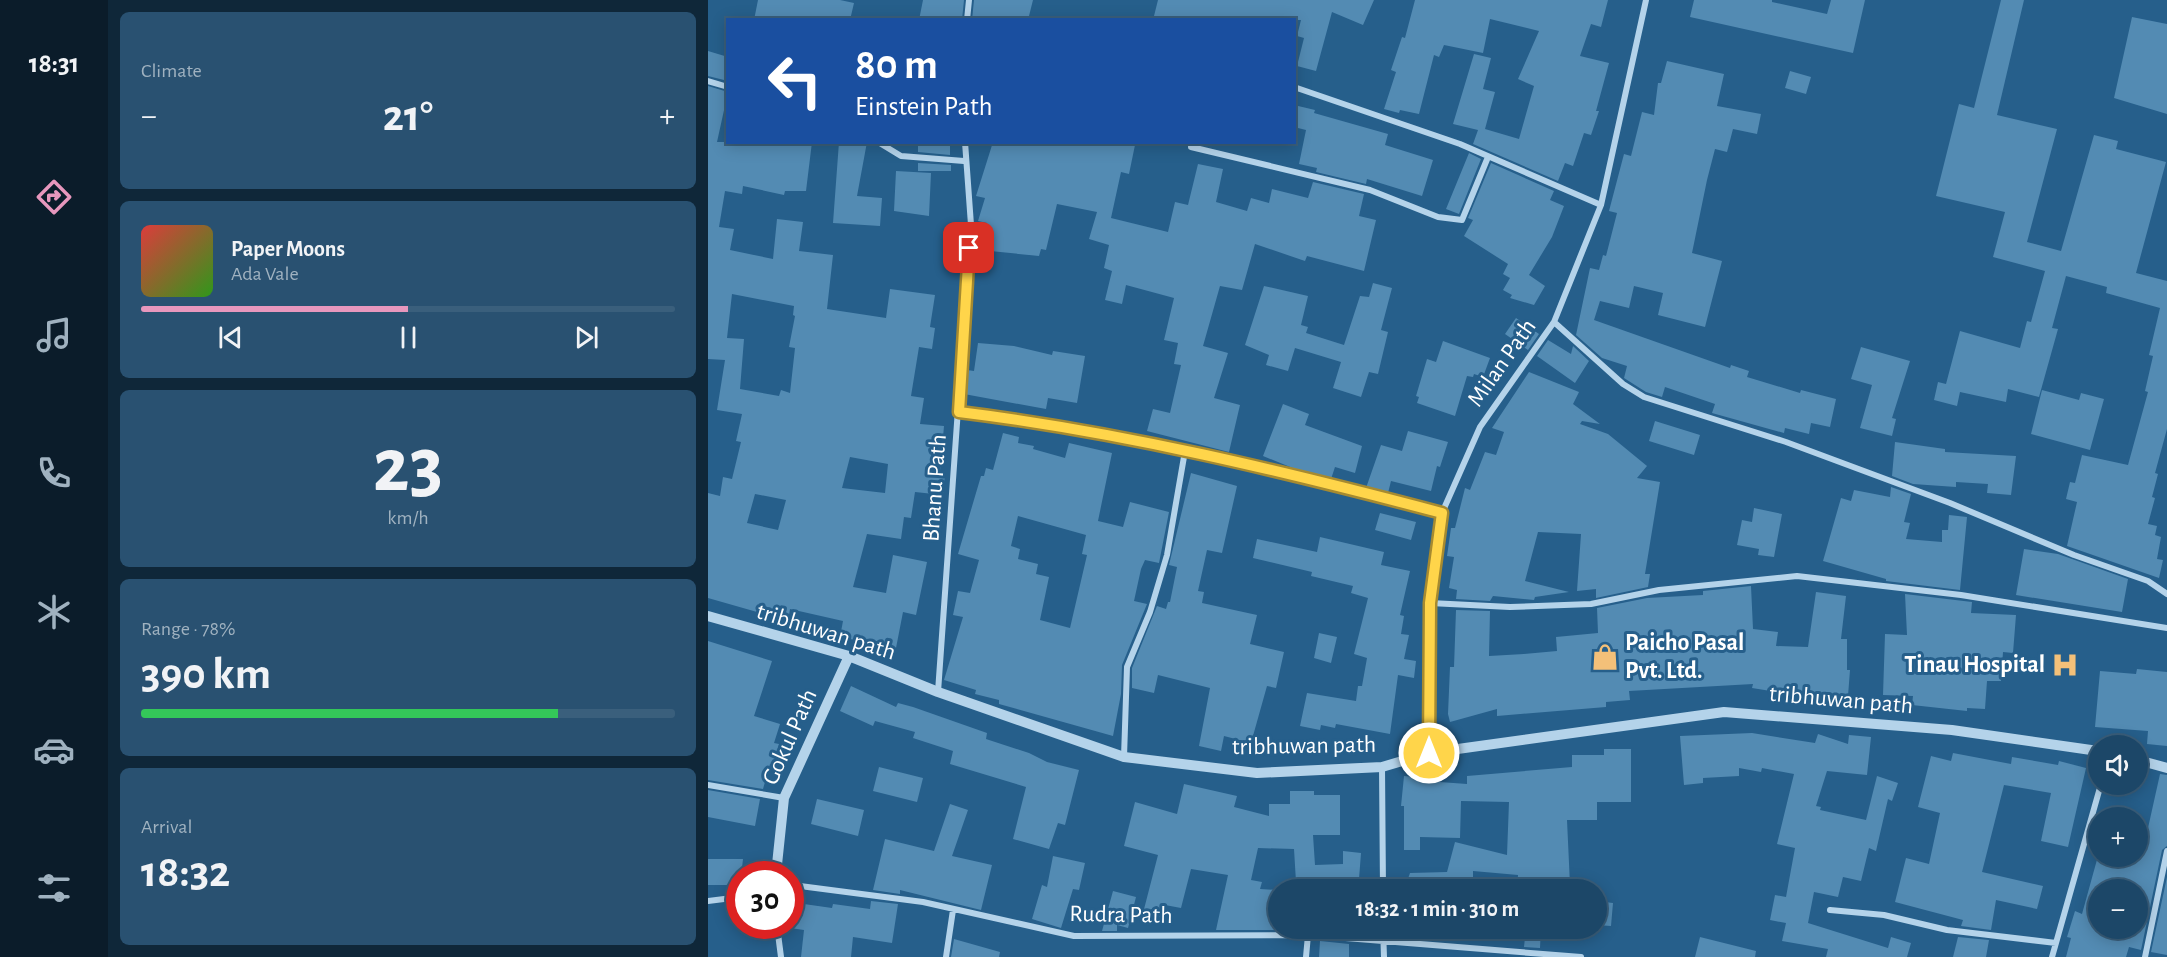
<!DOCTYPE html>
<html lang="en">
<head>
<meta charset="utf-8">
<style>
	:root { --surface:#1c4768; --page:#295171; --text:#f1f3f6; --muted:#a0b2c0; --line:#3a5f7c; --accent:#e797bd }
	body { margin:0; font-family:"Alegreya Sans",sans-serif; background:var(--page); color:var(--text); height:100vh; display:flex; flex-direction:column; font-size:22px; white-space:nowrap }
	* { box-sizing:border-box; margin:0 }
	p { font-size:20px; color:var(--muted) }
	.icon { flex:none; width:33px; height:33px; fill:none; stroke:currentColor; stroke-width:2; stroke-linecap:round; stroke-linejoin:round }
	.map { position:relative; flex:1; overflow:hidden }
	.side { display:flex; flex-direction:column; gap:12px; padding:12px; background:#0f2739; width:600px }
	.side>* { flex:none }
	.banner { position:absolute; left:18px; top:18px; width:570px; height:126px; border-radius:0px; box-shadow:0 3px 15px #0003,0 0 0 2px var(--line); background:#1a4fa0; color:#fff; overflow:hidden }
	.controls { position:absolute; left:1380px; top:735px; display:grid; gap:12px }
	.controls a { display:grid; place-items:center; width:60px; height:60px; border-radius:50%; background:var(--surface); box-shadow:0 3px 15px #0003,0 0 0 2px var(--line); font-size:30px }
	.speed { position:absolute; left:18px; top:861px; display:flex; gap:12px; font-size:30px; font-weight:700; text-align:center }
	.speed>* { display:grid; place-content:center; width:78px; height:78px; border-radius:50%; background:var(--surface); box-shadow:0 3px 15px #0003,0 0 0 2px var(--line); line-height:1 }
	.speed .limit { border:9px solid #d22; background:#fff; color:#111 }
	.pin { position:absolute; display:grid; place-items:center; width:51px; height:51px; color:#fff; margin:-26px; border-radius:12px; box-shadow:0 3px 9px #0006 }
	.me { position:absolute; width:66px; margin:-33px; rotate:0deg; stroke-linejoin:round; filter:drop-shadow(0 0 4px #0008) }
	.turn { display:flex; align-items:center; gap:21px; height:126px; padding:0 30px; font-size:27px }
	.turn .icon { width:78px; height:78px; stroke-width:2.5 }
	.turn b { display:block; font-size:42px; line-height:51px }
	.big { font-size:45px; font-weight:700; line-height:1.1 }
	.side .widget { flex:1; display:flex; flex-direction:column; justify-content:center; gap:9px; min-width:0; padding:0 21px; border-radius:9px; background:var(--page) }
	.side .dial { align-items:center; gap:0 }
	.dial b { font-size:78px; line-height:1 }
	.song { display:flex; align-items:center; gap:18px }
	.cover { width:72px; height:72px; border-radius:9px; background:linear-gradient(135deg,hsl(0 70% 55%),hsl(110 70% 35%)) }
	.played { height:6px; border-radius:3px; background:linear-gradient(90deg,var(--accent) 50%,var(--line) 50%) }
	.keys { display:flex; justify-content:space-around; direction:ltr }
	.heat { display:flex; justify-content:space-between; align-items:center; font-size:33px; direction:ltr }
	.charge { height:9px; border-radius:4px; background:linear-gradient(90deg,#34c759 78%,var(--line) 0) }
	.trip { position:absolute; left:560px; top:879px; width:339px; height:60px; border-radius:30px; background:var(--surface); box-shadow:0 3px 15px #0003,0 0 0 2px var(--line); font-weight:700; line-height:60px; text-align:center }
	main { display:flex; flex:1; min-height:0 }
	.menu { display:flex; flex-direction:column; width:108px; justify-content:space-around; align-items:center; background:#0b1c2a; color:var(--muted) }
	.menu .icon { width:42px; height:42px }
	.menu .selected { color:var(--accent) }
	.menu b { font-size:27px; color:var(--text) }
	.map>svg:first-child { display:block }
	.building { fill:#538bb3; fill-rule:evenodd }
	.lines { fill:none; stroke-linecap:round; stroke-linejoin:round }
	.minor { stroke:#b4d3ea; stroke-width:6 }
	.tertiary { stroke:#b4d3ea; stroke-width:10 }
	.route-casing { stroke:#a68a30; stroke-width:15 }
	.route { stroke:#ffd54a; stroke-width:10 }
	.labels { text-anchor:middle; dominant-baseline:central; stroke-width:6; stroke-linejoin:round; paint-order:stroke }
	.street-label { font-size:24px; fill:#fff; stroke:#265f8b }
	.poi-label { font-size:24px; font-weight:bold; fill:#fff; stroke:#265f8b; text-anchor:start }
</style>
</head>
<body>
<main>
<nav class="menu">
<b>18:31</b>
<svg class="icon selected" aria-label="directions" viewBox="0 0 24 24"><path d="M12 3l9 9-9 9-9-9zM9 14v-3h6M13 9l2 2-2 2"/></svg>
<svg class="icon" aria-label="music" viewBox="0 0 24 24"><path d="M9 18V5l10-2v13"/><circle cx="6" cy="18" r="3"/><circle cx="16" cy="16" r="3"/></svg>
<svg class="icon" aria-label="phone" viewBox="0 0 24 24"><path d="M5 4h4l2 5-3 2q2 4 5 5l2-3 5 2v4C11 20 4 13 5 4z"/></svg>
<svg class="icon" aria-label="climate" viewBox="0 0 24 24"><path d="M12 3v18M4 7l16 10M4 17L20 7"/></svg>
<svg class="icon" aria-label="car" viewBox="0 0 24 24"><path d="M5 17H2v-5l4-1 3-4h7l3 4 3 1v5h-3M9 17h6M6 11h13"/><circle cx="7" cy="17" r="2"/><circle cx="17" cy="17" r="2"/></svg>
<svg class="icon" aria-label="filters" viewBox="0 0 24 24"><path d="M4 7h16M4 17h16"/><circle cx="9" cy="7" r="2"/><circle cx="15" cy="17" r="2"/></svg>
</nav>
<section class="side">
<div class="widget"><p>Climate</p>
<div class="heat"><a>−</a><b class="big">21°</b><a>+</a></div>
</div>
<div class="widget">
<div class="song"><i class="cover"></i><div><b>Paper Moons</b><p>Ada Vale</p></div></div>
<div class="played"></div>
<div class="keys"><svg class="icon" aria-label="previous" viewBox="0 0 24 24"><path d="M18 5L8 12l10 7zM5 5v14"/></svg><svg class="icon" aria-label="pause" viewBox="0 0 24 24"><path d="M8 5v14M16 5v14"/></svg><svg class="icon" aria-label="next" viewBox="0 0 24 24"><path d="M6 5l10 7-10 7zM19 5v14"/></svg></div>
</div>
<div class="widget dial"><b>23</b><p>km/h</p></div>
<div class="widget"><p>Range · 78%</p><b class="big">390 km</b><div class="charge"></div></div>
<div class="widget"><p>Arrival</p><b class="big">18:32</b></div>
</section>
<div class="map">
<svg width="1459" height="957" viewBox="0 0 1459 957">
	<rect width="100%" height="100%" fill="#265f8b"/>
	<!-- building -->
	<path class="building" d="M50,0H132L146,3L142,20H46Z
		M215,0H256L254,20H211Z
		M266,0H325L320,20H264Z
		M450,0H666L655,25L624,12L608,71L589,66L596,38L589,36L593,20H445Z
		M707,0H900L893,27L883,24L872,56L901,63L888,111H891L883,135L876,133L865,166L857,163L850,181L765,144L770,130L745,124L766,54L783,58L775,89L787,92L777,129L811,139L826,86L810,79L831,31L782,19L775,53L736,45L731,57L726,55L711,114L692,110L691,113L676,109L688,72L683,70L694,37L697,38Z
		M986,0H1064V2L1119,14L1123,0H1157L1145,53L982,17Z
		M1293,0H1316L1289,115L1349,129L1319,242L1353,251L1386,135L1410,141L1408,149L1458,162L1428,273L1459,281V429L1447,473L1450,474L1444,497L1447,498L1440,524L1449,526L1447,535L1453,537L1449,559L1455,560L1451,578L1359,546L1369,502L1358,499L1362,482L1367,483L1374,455L1420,465L1440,392L1437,391L1445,356L1441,355L1452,308L1398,293L1399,287L1358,276L1344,328L1350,329L1331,397L1300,389L1298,402L1252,392L1249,406L1226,400L1230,382L1238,384L1252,331L1312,348L1319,321L1323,322L1337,271L1285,257L1297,212L1228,196L1251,104L1266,108Z
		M1424,17L1459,24V114L1406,98Z
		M0,51L20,57V81L0,76Z
		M959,61L1016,74L1009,106L1053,114L1049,134L1025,129L1019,152L1007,149L999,180L984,253L1014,261L997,327L950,315L955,293L926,286L921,308L892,301L886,320L1022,368L1023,365L1041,371L1039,377L1092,393L1093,390L1128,399L1122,427L1103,423L1101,434L1077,428L1076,433L1004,413L1007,404L957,387L954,397L938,392L916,378L919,366L894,358L868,335L882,268L891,270L895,255L898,256L909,213L901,211L916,154L923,156L934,112L946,115L950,83H953Z
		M1082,71L1103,77L1098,94L1077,88Z
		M0,86L20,92L9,142H104L98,191H77L76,195L35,186L34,194L17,191L11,227L26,229L22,250L65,259L69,219L95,222L91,251L125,255L119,309L178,318L182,289L227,295L222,327L227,328L224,349L211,347L203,396L216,398L212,424L236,426L232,472L237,473L235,495L207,492L203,518L196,517L193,539L159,534L145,587L178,593L185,555L219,562L208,615L195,612L188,648L132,637L135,621L82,609L80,621L0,598V493L12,496L15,477L24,479L33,442L28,441L34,414L9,410L17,360L0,359ZM24,294L86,306L85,315L87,316L81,347L87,348L82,393L73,390L71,396L32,389L36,339L19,338ZM142,457L180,464L177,493L134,488ZM47,494L78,500L70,530L39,523Z
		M586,105L607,110L606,113L680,134L677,145L725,160L714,196L659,179L658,184L608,172L609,168L591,164L598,130L586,127Z
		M131,142H159L149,196L174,198L172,226L125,223Z
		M210,142H242V155L210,152Z
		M285,142H418L427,145L421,174L413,172L403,218L460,232L467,202L480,205L490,164L515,169L508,202L539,211L543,198L561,203L564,189L600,198L605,182L656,194L651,216L668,220L656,271L599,256L597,261L547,244L534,290L512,286L495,346L520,353L506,398L532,405L521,452L439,431L445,409L462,413L473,365L466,364L470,343L456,340L466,298L418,285L414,304L397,300L404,271L396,268L401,245L381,239L389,212L349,204L338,250L333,249L331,256L272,250L279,223L270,221L277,198L268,196Z
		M761,153L773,159L751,214L738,209Z
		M210,163L243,165V171H210Z
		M783,163L846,191L842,200L856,206L844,237L821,275L837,286L826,305L802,298L804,295L795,290L802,278L795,274L800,264L756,236L765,220L760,218Z
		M188,171L223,173L221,216L186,211Z
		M665,283L684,288L673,330L680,332L670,374L661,372L653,397L625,388L633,362L587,348L580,371L558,365L561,355L537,345L556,286L600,296L593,325L600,327L598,333L636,345L652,296L661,297Z
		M808,318L831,334L820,350L797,334Z
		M840,340L863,354L865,346L881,361L867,383L829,356Z
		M735,341L782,358L775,377L766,374L765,377L759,376L747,416L709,403L711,397L708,396L719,359L728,362Z
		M270,343L306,346L344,355L345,351L377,356L369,403L340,398L338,409L256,394L259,370L266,371Z
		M1153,347L1202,361L1184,418L1188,419L1184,436L1152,428L1164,385L1143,379Z
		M821,372L871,392L865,404L892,424L874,421L872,424L900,434L939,466L929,478L952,482L937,574H942L940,587L888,598V589L869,591L873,534L830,532L817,581L861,592L827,597L826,600L785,596L782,601L748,599L749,590L741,588L746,557L739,556L743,528H747L757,488L762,490L777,452L788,455L796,432L784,428Z
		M1334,390L1371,400L1373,393L1396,399L1382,450L1323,434Z
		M575,404L601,414L597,425L654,446L647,473L627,467L623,479L592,471L555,456Z
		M947,421L992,435L986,455L941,441Z
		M700,431L740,442L732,467L729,466L723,491L683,481L680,493L658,488L673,445L694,451Z
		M295,433L311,437L310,443L326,446L325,449L357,458L361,443L404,453L390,521L415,527L422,502L461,512L451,563L437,560L433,569L426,601L439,604L414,665L413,694L405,736L291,704V700L267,694L268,690L236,680L255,617L245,615L250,591L262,593L271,560L250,554L273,476H276L278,468L285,470ZM310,516L378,535L374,554L379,555L362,628L332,620L341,577L328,574L330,564L310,559L312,549L303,546Z
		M1187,442L1237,449V452L1308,456L1303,495L1279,493L1280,484L1248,482V487L1205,484L1184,476Z
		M483,473L529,486L514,553L499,550L490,591L496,592L494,603L549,615L542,644L576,652L568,688L559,686L543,743L516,736L513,751L491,746L502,688L450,675L446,693L424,688V668L449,606L458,609L460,602H462L469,567L461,565Z
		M1183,487L1203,494L1196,522L1202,523L1198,539L1234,542V530H1240L1241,515L1259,517L1252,590L1178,581V579L1115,561L1133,498L1143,501L1146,490L1182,497Z
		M1046,508L1074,514L1066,557L1050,555L1051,549L1029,545L1034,520L1044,522Z
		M672,513L708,522L703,540L667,530Z
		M612,537L676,552L673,565L702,571L692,615L696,616L693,634L701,635L696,659L708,661L706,678L690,675L682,734L628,724L627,728L613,725L612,730L592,726L599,693L648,701L650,686H654L659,658L646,654L660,598L643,593L645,586L603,576L604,572L545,558L549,539L609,552Z
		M1316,549L1350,554L1420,579L1414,612L1308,595Z
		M1043,586L1045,629L1070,632L1068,646L1100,647L1108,592L1138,596L1133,639H1139V670H1142L1140,696L1120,694L1119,699L1100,697L1044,688L1045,684L921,691L922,700L898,702V707L789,716V709L742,722L740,714L742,667H746L748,610L782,611L781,656L816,654L849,651L848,637L890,633L889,608L939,598L995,595V591Z
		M1197,594L1264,602L1263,613L1308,615L1305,653L1295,652L1293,681H1279L1277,709L1259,708V711L1204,705L1205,696L1175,695L1177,634L1199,635Z
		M611,633L629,637L623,663L606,658Z
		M0,641L64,661L46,716L72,724L66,743L71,744L66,765L62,764L55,789L0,780Z
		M1429,669L1459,672V746L1439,744L1440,731L1387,727L1392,671L1428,674Z
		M143,686L188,707L190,703L205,707L279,733L278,739L321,753L339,762L371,770L357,825L350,823L341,849L305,839L318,787L242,764L245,751L205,738L207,732L167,721L165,726L132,711Z
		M1044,733L1107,743L1110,734L1140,744L1141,735L1163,737L1159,775L1119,771L1108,806L1113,807L1112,810L1158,820L1169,776L1190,783L1184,801L1180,799L1168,851L1161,848L1153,881L1135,877L1130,897L1106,892L1100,923L1180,948L1183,937L1203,943L1199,957H1118L1120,949L1074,941L1078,923L1062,920L1067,895L1078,897L1087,848L1069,844L1086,774L1054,768L1053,772L1031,768V776L995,778V783L976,785L972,736Z
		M896,749H923V802H889V820H859L862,885L836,886V890H809L810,875L765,871V890H696L702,873L739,872L747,842L799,855L801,802L753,801L752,838L712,837V850H696V806H693L696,776L718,778V781L759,784V776L864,767V755H896Z
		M1245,753L1303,764L1304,757L1350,765L1351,761L1378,768L1360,847L1333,841L1343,793L1296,785L1274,872L1335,886L1329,909L1288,900L1283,930L1253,926L1255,920L1187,902L1198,858L1221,864L1232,813L1210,807L1223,756L1243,761Z
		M171,767L215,778L209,802L165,791Z
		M1452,774L1459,775V846L1454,850L1433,950L1421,947L1418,957H1358L1363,938L1359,937L1367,911L1374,914L1390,856H1430V826L1440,828ZM1390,890H1430V928H1390Z
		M476,784L529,796L526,807L561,816V804H582V791H606V795H632V835H605L607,865L635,864V851L653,853L651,879L638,878L639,890H606L605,881L588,882L586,849L550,848L543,880L554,882L552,889L570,890V930H508L520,875L483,869L473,908L457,905L454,918L435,913L450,855L416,846L427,802L469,814Z
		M0,790L52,799L47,826L0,817Z
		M109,799L156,810L150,836L103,824Z
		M242,804L260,810L244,856L284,865L273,910L192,890V894L165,890L177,839L226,851Z
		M345,856L377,863L371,890L365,889L353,928L324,919L334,885L339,887Z
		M0,859H35L32,885H0Z
		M1459,877V955L1443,952Z
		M405,891L428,897L420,928L409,925V931H394Z
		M163,901L190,904L184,943L145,937L143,957H93L96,930L82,928V902L124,908L125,904L162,909Z
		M888,901L905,903L903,926L888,925Z
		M818,928H833L832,948L816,947Z
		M992,937L1048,951L1047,957H987Z
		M1250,937L1281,940L1278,957H1245Z
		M246,939L292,952L291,957H243Z
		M612,941L641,944V957H611Z"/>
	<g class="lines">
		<!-- minor -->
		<path class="minor" d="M259,20L261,0
			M0,81L20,87
			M586,87L752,144L893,205
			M170,142L193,156L256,161
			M483,147L662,190L730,217L754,220L780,157
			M846,322L915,384L936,397L1078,442L1242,503L1366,555L1440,581L1459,594
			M251,412C414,432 575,471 734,513
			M722,603L802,607L883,604L951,590L1089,576L1253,595L1459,628
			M230,692L263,225L257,142
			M721,753L722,603L734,513L772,427L846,322L893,205L938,0
			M416,757L419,667L442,612L459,555L477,451
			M674,767L675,890
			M0,785L76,798
			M82,888L92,886L215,902L366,936L600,935L873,957
			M0,901L32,897
			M1122,910L1176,915L1239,930L1348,943
			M69,926L73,957
			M675,928L676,957
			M238,957L245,910
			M598,957L600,935
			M1344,957L1393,784
			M1437,957L1459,851"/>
		<!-- tertiary -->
		<path class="tertiary" d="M0,616L141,656L230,692L416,757L549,773L674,767L721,753L1016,712L1244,730L1390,751
			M1430,760L1459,768
			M68,874L76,798L141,656"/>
	</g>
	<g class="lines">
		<defs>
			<path id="route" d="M261,248L251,412C414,432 575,471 734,513L722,603L721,753"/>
		</defs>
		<!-- route casing -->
		<use href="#route" class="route-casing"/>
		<!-- route -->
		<use href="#route" class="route"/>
	</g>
	<!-- icons -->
	<defs>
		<symbol id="shop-bare" viewBox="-9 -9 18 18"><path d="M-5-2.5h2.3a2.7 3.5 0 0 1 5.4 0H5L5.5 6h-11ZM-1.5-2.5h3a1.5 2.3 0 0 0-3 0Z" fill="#f3c079" stroke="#265f8b" stroke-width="2.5" paint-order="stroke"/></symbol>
		<symbol id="hospital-bare" viewBox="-9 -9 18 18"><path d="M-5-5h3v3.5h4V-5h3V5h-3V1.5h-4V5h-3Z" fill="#f3c079" stroke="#265f8b" stroke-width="2.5" paint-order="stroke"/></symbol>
	</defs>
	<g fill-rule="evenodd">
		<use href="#shop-bare" x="878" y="638" width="38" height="38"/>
		<use href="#hospital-bare" x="1338" y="646" width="38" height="38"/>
	</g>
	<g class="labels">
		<!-- street labels -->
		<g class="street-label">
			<text transform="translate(794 363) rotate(-55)">Milan Path</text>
			<text transform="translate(227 488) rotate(-86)">Bhanu Path</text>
			<text transform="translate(118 632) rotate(17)">tribhuwan path</text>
			<text transform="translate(1133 700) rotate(5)">tribhuwan path</text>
			<text transform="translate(82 737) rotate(-66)">Gokul Path</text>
			<text transform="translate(596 746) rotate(-1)">tribhuwan path</text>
			<text transform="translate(413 915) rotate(1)">Rudra Path</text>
		</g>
		<!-- poi labels -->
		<g class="poi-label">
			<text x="917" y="643">Paicho Pasal<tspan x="917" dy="28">Pvt. Ltd.</tspan></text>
			<text x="1337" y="665" text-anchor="end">Tinau Hospital</text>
		</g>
	</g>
</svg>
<div class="controls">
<a><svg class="icon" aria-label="sound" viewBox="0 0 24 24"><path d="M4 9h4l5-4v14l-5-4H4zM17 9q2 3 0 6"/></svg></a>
<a>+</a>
<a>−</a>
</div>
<div class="speed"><div class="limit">30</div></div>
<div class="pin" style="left:261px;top:248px;background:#d93025"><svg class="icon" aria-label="arrive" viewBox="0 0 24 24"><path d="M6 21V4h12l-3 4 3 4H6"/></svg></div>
<svg class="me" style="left:721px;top:753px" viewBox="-20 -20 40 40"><circle r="17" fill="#ffd54a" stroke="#fff" stroke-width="3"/><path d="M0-11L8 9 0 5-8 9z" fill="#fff"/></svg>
<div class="trip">18:32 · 1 min · 310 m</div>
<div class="banner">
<div class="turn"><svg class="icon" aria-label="left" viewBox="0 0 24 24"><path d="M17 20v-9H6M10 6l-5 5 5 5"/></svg><div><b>80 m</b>Einstein Path</div></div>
</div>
</div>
</main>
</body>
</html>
